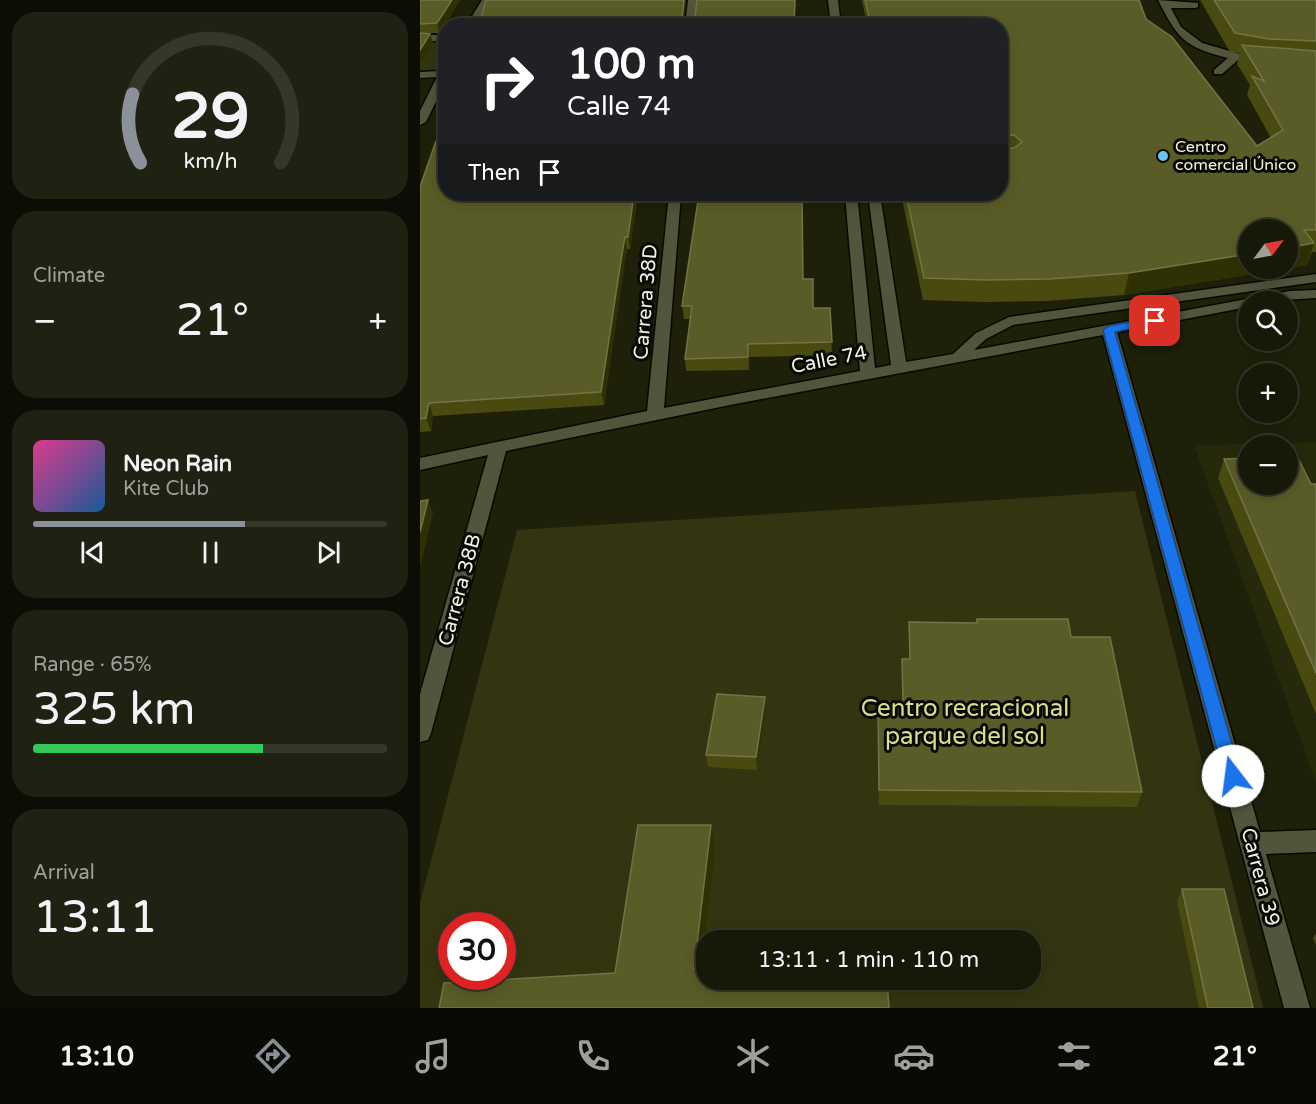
<!DOCTYPE html>
<html lang="en">
<head>
<meta charset="utf-8">
<style>
	:root { --surface:#161808; --page:#1f2112; --text:#f1f3f6; --muted:#9ea09c; --line:#353729; --accent:#8c9099 }
	body { margin:0; font-family:"Varela Round",sans-serif; background:var(--page); color:var(--text); height:100vh; display:flex; flex-direction:column; font-size:22px; white-space:nowrap }
	* { box-sizing:border-box; margin:0 }
	p { font-size:20px; color:var(--muted) }
	.icon { flex:none; width:33px; height:33px; fill:none; stroke:currentColor; stroke-width:2; stroke-linecap:round; stroke-linejoin:round }
	.map { position:relative; flex:1; overflow:hidden }
	.drawer { display:flex; flex-direction:column; gap:12px; padding:12px; background:#0c0d04; width:420px }
	.drawer>* { flex:none }
	.hud { position:absolute; left:18px; top:18px; width:570px; height:183px; border-radius:24px; box-shadow:0 3px 15px #0003,0 0 0 2px var(--line); background:#202124; color:#fff; overflow:hidden }
	.needle { width:39px; rotate:58deg }
	.controls { position:absolute; left:818px; top:219px; display:grid; gap:12px }
	.controls a { display:grid; place-items:center; width:60px; height:60px; border-radius:50%; background:var(--surface); box-shadow:0 3px 15px #0003,0 0 0 2px var(--line); font-size:30px }
	.speed { position:absolute; left:18px; top:912px; display:flex; gap:12px; font-size:30px; font-weight:700; text-align:center }
	.speed>* { display:grid; place-content:center; width:78px; height:78px; border-radius:50%; background:var(--surface); box-shadow:0 3px 15px #0003,0 0 0 2px var(--line); line-height:1 }
	.speed .limit { border:9px solid #d22; background:#fff; color:#111 }
	.pin { position:absolute; display:grid; place-items:center; width:51px; height:51px; color:#fff; margin:-26px; border-radius:12px; box-shadow:0 3px 9px #0006 }
	.me { position:absolute; width:66px; margin:-33px; rotate:345deg; stroke-linejoin:round; filter:drop-shadow(0 0 4px #0008) }
	.turn { display:flex; align-items:center; gap:21px; height:126px; padding:0 30px; font-size:27px }
	.turn .icon { width:78px; height:78px; stroke-width:2.5 }
	.turn b { display:block; font-size:42px; line-height:51px }
	.then { display:flex; align-items:center; height:57px; padding:0 30px; background:#0003; gap:12px; font-size:22px }
	.big { font-size:45px; font-weight:600; line-height:1.1 }
	.drawer .widget { flex:1; display:flex; flex-direction:column; justify-content:center; gap:9px; min-width:0; padding:0 21px; border-radius:24px; background:var(--page) }
	.drawer .dial { align-items:center; gap:0 }
	.dial svg { height:156px; overflow:visible; fill:none; stroke:var(--line); stroke-width:7; stroke-linecap:round; text-anchor:middle }
	.dial text { fill:var(--text); stroke:none }
	.song { display:flex; align-items:center; gap:18px }
	.cover { width:72px; height:72px; border-radius:9px; background:linear-gradient(135deg,hsl(330 70% 55%),hsl(210 70% 35%)) }
	.played { height:6px; border-radius:3px; background:linear-gradient(90deg,var(--accent) 60%,var(--line) 60%) }
	.keys { display:flex; justify-content:space-around; direction:ltr }
	.heat { display:flex; justify-content:space-between; align-items:center; font-size:33px; direction:ltr }
	.charge { height:9px; border-radius:4px; background:linear-gradient(90deg,#34c759 65%,var(--line) 0) }
	.trip { position:absolute; left:276px; top:930px; width:345px; height:60px; border-radius:24px; background:var(--surface); box-shadow:0 3px 15px #0003,0 0 0 2px var(--line); font-weight:600; line-height:60px; text-align:center }
	.dock { display:flex; height:96px; justify-content:space-around; align-items:center; background:#090a03; color:var(--muted) }
	.dock .icon { width:42px; height:42px }
	.dock .current { color:var(--accent) }
	.dock b { font-size:27px; color:var(--text) }
	main { display:flex; flex:1; min-height:0 }
	.map>svg:first-child { display:block }
	.built { fill:#27290b; fill-rule:evenodd }
	.green { fill:#333510; fill-rule:evenodd }
	.lines { fill:none; stroke-linecap:round; stroke-linejoin:round }
	.minor-casing { stroke:#090900; stroke-width:3 }
	.minor { fill:#52543c; fill-rule:evenodd }
	.wall { fill:#484a10 }
	.shaded-wall { fill:#2f3104 }
	.building { fill:#5a5c27; stroke:#727445; stroke-width:1.5 }
	.route { fill:#1a73e8; stroke:#114b97; stroke-width:1.5 }
	.poi-dot { fill:#6dc2f3; stroke:#080903; stroke-width:2 }
	.labels { text-anchor:middle; dominant-baseline:central; stroke-width:6; stroke-linejoin:round; paint-order:stroke }
	.far-poi-label { font-size:16px; fill:#f1f3e5; stroke:#080903; text-anchor:start }
	.street-label { font-size:20px; fill:#f1f3e5; stroke:#080903 }
	.near-park-label { font-size:24px; fill:#d9e08a; stroke:#080903 }
</style>
</head>
<body>
<main>
<section class="drawer">
<div class="widget dial"><svg viewBox="0 0 100 80">
<path d="M14 69A42 42 0 1 1 86 69"/>
<path d="M14 69A42 42 0 0 1 10 34" stroke="#8c9099"/>
<text x="50" y="56" font-size="32" font-weight="700">29</text>
<text x="50" y="72" font-size="11">km/h</text>
</svg></div>
<div class="widget"><p>Climate</p>
<div class="heat"><a>−</a><b class="big">21°</b><a>+</a></div>
</div>
<div class="widget">
<div class="song"><i class="cover"></i><div><b>Neon Rain</b><p>Kite Club</p></div></div>
<div class="played"></div>
<div class="keys"><svg class="icon" aria-label="previous" viewBox="0 0 24 24"><path d="M18 5L8 12l10 7zM5 5v14"/></svg><svg class="icon" aria-label="pause" viewBox="0 0 24 24"><path d="M8 5v14M16 5v14"/></svg><svg class="icon" aria-label="next" viewBox="0 0 24 24"><path d="M6 5l10 7-10 7zM19 5v14"/></svg></div>
</div>
<div class="widget"><p>Range · 65%</p><b class="big">325 km</b><div class="charge"></div></div>
<div class="widget"><p>Arrival</p><b class="big">13:11</b></div>
</section>
<div class="map">
<svg width="896" height="1008" viewBox="0 0 896 1008">
	<rect width="100%" height="100%" fill="#1e200a"/>
	<!-- built -->
	<path class="built" d="M896,443V782L774,445ZM828,446H867V484H828Z"/>
	<!-- green -->
	<path class="green" d="M0,38H25V69L23,74L0,75Z
		M715,491L843,1008H0V903L97,530ZM32,926H82V976H32ZM286,940H610V980H286Z"/>
	<g class="lines">
		<defs>
			<path id="minor" d="M62,0H72L55,26H46Z
				M268,0H278L275,26H265Z
				M408,0H418L421,26H411Z
				M738,0L778,3V7L775,8H751L761,27L782,43L848,62L843,65L818,60L802,74H794V70L808,58C764,47 758,39 738,0Z
				M0,35H26V41H0Z
				M26,66V81L6,122L0,125V111L17,77L0,78V72L20,71Z
				M249,194H261L244,408L440,371L425,194H437L455,368L471,365L448,194H460L486,362L533,354L556,333L589,317L896,274V282L593,325L566,339L554,350L870,291L896,290V298L828,302V307L697,332L840,832L896,830V852L846,854L890,1008H864L683,335L310,405L86,451L11,733L8,740L0,742V694L68,455L0,470V458L227,411Z"/>
		</defs>
		<!-- minor casing -->
		<use href="#minor" class="minor-casing"/>
		<!-- minor -->
		<use href="#minor" class="minor"/>
	</g>
	<!-- wall -->
	<path class="wall" d="M0,0H40L20,33H3L10,34L13,43L0,64Z
		M442,0H719L726,19L837,146L851,138L827,95L830,85L817,64L820,53L810,52L780,0H896V252H892L887,265L704,295L627,301L564,302L503,300L481,194H580V26H447Z
		M19,141L26,194H218L210,249H207L203,272L184,405L13,416L11,431L0,432V187Z
		M384,279H393V308H410L412,355L330,357L329,370L266,371L265,359L270,319H264L262,306Z
		M804,459L891,484H896V714L798,478Z
		M557,619L651,637L722,792L717,807L459,805L458,702H482V659H489V622L556,623Z
		M345,697L346,710L337,770L288,767L286,755Z
		M762,889L833,1008H779L757,901Z
		M896,934V945L893,938Z"/>
	<!-- shaded-wall -->
	<path class="shaded-wall" d="M32,0H40L20,33L17,23Z
		M264,0H266L264,26L262,18Z
		M375,0V26H374Z
		M10,34L13,43L0,64V50Z
		M214,194H218L210,249L208,237Z
		M205,237L207,249L184,405L181,392Z
		M894,243L887,265L704,295L709,273L828,254V268H867V248Z
		M328,344L330,357L329,370L328,357Z
		M9,403L13,416L11,431L6,418Z
		M8,500L13,513L0,568V532Z
		M345,697L346,710L337,770L336,757Z
		M291,825L295,846L280,987L274,969Z"/>
	<!-- building -->
	<path class="building" d="M0,0H32L17,23L0,24Z
		M66,0H264L262,18H275L277,0H375L374,26H59Z
		M445,0H719L726,19L752,37L837,146L863,130L832,76L844,81L822,45L896,51V230H884L894,243L867,248V230H828V254L709,273L630,279L566,280L504,278L486,194H580V146L582,148H594L602,142L594,135L580,136V26H451Z
		M794,0H896V41L849,39L815,33Z
		M0,33L10,34L0,50Z
		M26,123V194H214L208,237H205L201,260L181,392L9,403L6,418L0,419V187L16,141H19L24,124Z
		M279,194H382L383,279H393V308H410L412,342L328,344V357L265,359L272,306H262Z
		M877,456L891,484H896V673L804,459L828,458V484H867V457Z
		M8,500L0,532V501Z
		M557,619H648L651,637H690L722,792L459,790L458,702H483L482,659H490L489,622L557,623Z
		M297,694L345,697L336,757L286,755Z
		M218,825H291L274,969L286,968V980H467L469,1008H19L24,983L195,973Z
		M762,889H804L833,1008H788Z"/>
	<!-- route -->
	<path class="route" d="M735,317L741,321L739,323L695,332L821,776L819,781L813,784L806,781L804,776L683,330L689,326Z"/>
	<!-- markers -->
	<circle class="poi-dot" cx="743" cy="156" r="6"/>
	<g class="labels">
		<!-- far-poi labels -->
		<g class="far-poi-label">
			<text x="755" y="147">Centro<tspan x="755" dy="18">comercial Único</tspan></text>
		</g>
		<!-- street labels -->
		<g class="street-label">
			<text transform="translate(226 302) rotate(-85)">Carrera 38D</text>
			<text transform="translate(409 360) rotate(-11)">Calle 74</text>
			<text transform="translate(40 590) rotate(-75)">Carrera 38B</text>
			<text transform="translate(840 877) rotate(75)">Carrera 39</text>
		</g>
		<!-- near-park labels -->
		<g class="near-park-label">
			<text x="545" y="708">Centro recracional<tspan x="545" dy="28">parque del sol</tspan></text>
		</g>
	</g>
</svg>
<div class="controls">
<a><svg class="needle" viewBox="-14 -14 28 28"><path d="M0-13l5 13h-10z" fill="#e53935"/><path d="M0 13l5-13h-10z" fill="#9ea09c"/></svg></a>
<a><svg class="icon" aria-label="search" viewBox="0 0 24 24"><circle cx="10" cy="10" r="6"/><path d="M15 15l6 6"/></svg></a>
<a>+</a>
<a>−</a>
</div>
<div class="speed"><div class="limit">30</div></div>
<div class="pin" style="left:735px;top:321px;background:#d93025"><svg class="icon" aria-label="arrive" viewBox="0 0 24 24"><path d="M6 21V4h12l-3 4 3 4H6"/></svg></div>
<svg class="me" style="left:813px;top:776px" viewBox="-20 -20 40 40"><circle r="19" fill="#fff"/><path d="M0-13L10 11 0 6-10 11z" fill="#1a73e8"/></svg>
<div class="trip">13:11 · 1 min · 110 m</div>
<div class="hud">
<div class="turn"><svg class="icon" aria-label="right" viewBox="0 0 24 24"><path d="M7 20v-9h11M14 6l5 5-5 5"/></svg><div><b>100 m</b>Calle 74</div></div>
<div class="then">Then<svg class="icon" aria-label="arrive" viewBox="0 0 24 24"><path d="M6 21V4h12l-3 4 3 4H6"/></svg></div>
</div>
</div>
</main>
<nav class="dock">
<b>13:10</b>
<svg class="icon current" aria-label="directions" viewBox="0 0 24 24"><path d="M12 3l9 9-9 9-9-9zM9 14v-3h6M13 9l2 2-2 2"/></svg>
<svg class="icon" aria-label="music" viewBox="0 0 24 24"><path d="M9 18V5l10-2v13"/><circle cx="6" cy="18" r="3"/><circle cx="16" cy="16" r="3"/></svg>
<svg class="icon" aria-label="phone" viewBox="0 0 24 24"><path d="M5 4h4l2 5-3 2q2 4 5 5l2-3 5 2v4C11 20 4 13 5 4z"/></svg>
<svg class="icon" aria-label="climate" viewBox="0 0 24 24"><path d="M12 3v18M4 7l16 10M4 17L20 7"/></svg>
<svg class="icon" aria-label="car" viewBox="0 0 24 24"><path d="M5 17H2v-5l4-1 3-4h7l3 4 3 1v5h-3M9 17h6M6 11h13"/><circle cx="7" cy="17" r="2"/><circle cx="17" cy="17" r="2"/></svg>
<svg class="icon" aria-label="filters" viewBox="0 0 24 24"><path d="M4 7h16M4 17h16"/><circle cx="9" cy="7" r="2"/><circle cx="15" cy="17" r="2"/></svg>
<b>21°</b>
</nav>
</body>
</html>
